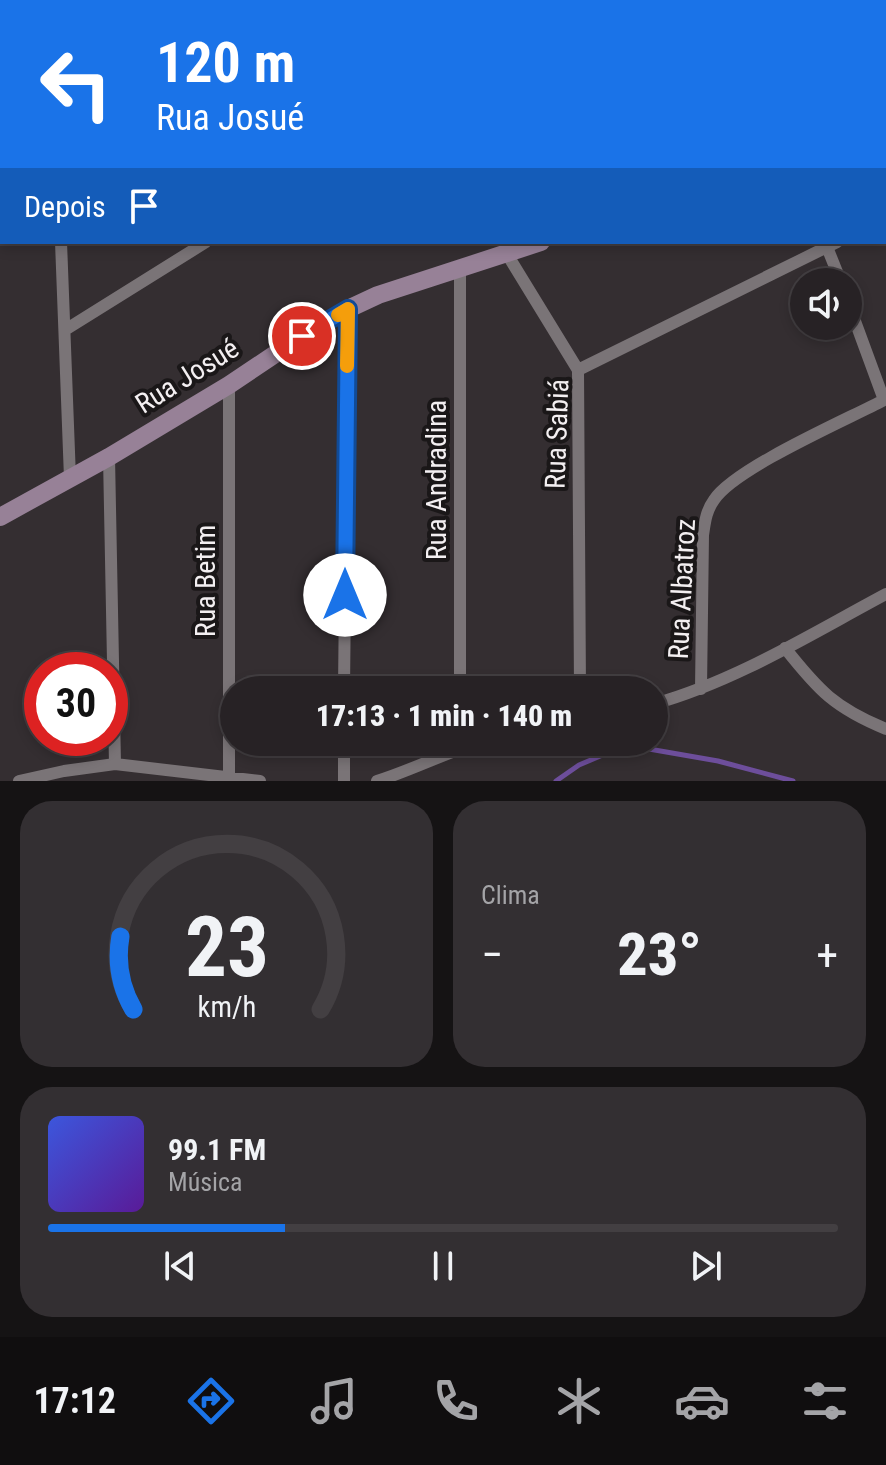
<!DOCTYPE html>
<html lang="pt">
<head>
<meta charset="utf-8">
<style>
	:root { --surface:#272225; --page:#332f32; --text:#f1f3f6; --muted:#a4a4a7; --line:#433f42; --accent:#1a73e8 }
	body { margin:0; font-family:"Roboto Condensed",sans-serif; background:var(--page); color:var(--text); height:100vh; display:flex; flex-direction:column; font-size:30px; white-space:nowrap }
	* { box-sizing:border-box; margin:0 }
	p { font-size:26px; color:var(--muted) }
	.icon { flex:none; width:44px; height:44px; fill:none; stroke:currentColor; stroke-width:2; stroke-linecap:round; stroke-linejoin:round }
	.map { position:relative; height:781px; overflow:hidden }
	.drawer { display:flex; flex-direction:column; gap:20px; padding:20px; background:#151314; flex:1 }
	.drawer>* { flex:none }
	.hud { position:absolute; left:0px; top:0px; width:886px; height:244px; box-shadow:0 4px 12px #0003,0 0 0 2px var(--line); background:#1a73e8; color:#fff; overflow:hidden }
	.buttons { position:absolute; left:790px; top:268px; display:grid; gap:16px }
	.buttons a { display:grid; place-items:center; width:72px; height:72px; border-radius:50%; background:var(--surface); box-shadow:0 4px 12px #0003,0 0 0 2px var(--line); font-size:40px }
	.speed { position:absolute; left:24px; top:652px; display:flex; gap:16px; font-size:40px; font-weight:700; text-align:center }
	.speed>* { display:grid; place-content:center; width:104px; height:104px; border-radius:50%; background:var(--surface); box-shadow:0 4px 12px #0003,0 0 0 2px var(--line); line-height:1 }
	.speed .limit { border:12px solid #d22; background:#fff; color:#111 }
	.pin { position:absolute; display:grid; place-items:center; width:68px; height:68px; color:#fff; margin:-34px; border:4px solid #fff; border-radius:50%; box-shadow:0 2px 8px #0007 }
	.me { position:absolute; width:88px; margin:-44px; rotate:0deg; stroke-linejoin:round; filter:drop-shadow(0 0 6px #0008) }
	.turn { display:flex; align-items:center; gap:28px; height:168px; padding:0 24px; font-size:36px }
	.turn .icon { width:104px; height:104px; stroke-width:2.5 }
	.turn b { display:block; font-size:56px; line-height:68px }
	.then { display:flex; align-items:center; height:76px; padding:0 24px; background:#0003; gap:16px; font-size:30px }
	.big { font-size:60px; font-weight:800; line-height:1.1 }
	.drawer .tile { flex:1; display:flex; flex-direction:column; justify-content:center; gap:12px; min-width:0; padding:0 28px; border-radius:32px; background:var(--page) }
	.drawer .dial { align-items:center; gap:0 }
	.dial svg { height:208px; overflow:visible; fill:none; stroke:var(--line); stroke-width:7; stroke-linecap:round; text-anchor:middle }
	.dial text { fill:var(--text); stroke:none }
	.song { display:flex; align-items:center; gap:24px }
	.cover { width:96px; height:96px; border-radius:12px; background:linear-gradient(135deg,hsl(230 70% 55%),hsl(270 70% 35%)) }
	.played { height:8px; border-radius:4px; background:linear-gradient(90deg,var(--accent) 30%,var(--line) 30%) }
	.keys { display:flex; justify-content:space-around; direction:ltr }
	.heat { display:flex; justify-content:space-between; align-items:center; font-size:44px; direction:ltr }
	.drawer .tiles { flex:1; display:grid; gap:20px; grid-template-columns:1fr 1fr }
	.tile:last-child { grid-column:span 2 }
	.trip { position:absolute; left:220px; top:676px; width:448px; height:80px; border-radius:40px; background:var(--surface); box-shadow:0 4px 12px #0003,0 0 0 2px var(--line); font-weight:800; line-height:80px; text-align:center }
	.tab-bar { display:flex; height:128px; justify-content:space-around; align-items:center; background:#100e0f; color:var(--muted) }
	.tab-bar .icon { width:56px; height:56px }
	.tab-bar .selected { color:var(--accent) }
	.tab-bar b { font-size:36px; color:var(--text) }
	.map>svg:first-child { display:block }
	.green { fill:#743f35 }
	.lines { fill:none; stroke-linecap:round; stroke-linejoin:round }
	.stream { stroke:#6d4e9b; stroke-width:5 }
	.street { stroke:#7a7477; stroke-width:12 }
	.secondary { stroke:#978197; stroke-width:18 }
	.route-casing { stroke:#114b97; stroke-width:20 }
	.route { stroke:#1a73e8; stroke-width:14 }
	.slow { stroke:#f59e0b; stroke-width:14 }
	.labels { text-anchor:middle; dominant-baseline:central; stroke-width:8; stroke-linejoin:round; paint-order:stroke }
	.street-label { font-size:28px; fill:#f3eff1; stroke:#1a1718 }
</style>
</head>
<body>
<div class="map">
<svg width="886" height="781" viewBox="0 0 886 781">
	<rect width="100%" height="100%" fill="#342e31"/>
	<!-- green -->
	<path class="green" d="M0,0H42L2,2L0,90Z"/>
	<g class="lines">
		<!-- stream -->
		<path class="stream" d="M556,781L579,765L626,745L718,761L793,781"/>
		<!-- street -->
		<path class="street" d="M91,2L94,0
			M303,2L307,0
			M575,2L578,0
			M884,218L886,217
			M61,242L70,478
			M825,242L841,282
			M507,254L578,370
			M848,302L884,400
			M65,330L206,242
			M578,370L580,690
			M578,370L837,242
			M229,385V777
			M109,457L115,764
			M785,648C819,691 835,708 886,729
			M701,689L703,535C705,522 706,511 714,500C735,468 846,420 884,400
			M344,690L348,309
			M460,690V269
			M654,704C736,681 811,634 886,594
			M19,781L64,771L115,764L260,781
			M344,781V742
			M377,781C412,770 445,753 480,742"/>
		<!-- secondary -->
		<path class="secondary" d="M884,70L886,68
			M0,517L109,457L229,385L302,336L348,309L378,295L541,242"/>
	</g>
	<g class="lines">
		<defs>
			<path id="route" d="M302,336L348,309L345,595"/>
		</defs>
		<!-- route casing -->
		<use href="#route" class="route-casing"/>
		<!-- route -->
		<use href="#route" class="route"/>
		<!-- slow -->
		<path class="slow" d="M338,315L348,309L347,366"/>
	</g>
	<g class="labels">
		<!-- street labels -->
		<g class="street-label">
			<text transform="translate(187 376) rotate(-32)">Rua Josué</text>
			<text transform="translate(557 434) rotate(-88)">Rua Sabiá</text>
			<text transform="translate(436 480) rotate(-90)">Rua Andradina</text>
			<text transform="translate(205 581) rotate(-90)">Rua Betim</text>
			<text transform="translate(682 589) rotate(-87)">Rua Albatroz</text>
		</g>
	</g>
</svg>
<div class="buttons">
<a><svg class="icon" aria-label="sound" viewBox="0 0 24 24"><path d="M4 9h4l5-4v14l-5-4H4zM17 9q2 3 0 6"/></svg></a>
</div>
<div class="speed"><div class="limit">30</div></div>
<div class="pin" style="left:302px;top:336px;background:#d93025"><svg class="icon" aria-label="arrive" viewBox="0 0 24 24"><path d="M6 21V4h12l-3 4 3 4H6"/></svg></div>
<svg class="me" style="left:345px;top:595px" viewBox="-20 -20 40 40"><circle r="19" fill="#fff"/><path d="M0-13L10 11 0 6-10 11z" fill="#1a73e8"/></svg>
<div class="trip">17:13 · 1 min · 140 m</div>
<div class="hud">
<div class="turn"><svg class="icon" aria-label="left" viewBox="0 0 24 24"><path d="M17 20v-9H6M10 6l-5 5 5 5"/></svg><div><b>120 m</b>Rua Josué</div></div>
<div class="then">Depois<svg class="icon" aria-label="arrive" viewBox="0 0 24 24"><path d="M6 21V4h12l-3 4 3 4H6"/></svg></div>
</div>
</div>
<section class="drawer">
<div class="tiles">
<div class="tile dial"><svg viewBox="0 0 100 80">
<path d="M14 69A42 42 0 1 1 86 69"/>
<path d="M14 69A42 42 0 0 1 9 41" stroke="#1a73e8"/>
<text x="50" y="56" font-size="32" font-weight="700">23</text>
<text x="50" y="72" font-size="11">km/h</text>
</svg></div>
<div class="tile"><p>Clima</p>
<div class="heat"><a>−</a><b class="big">23°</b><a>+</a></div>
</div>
<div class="tile">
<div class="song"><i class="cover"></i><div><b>99.1 FM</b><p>Música</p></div></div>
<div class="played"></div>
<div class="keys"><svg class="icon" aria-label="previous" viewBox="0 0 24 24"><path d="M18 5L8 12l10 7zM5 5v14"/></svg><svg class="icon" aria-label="pause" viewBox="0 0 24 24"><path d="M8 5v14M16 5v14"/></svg><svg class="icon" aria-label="next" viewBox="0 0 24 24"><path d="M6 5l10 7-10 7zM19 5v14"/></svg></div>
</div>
</div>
</section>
<nav class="tab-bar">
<b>17:12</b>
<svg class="icon selected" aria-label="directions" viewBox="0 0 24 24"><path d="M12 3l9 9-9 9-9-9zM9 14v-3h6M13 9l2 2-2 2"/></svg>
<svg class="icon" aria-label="music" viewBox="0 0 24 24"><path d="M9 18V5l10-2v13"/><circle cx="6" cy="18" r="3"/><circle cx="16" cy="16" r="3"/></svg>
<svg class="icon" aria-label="phone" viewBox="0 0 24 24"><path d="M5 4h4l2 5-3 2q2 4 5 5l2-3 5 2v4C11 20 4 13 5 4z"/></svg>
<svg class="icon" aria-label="climate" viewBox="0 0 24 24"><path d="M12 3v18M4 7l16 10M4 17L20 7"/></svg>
<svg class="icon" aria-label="car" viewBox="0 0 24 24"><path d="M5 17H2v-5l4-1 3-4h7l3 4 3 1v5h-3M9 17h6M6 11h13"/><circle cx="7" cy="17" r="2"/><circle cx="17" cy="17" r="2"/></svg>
<svg class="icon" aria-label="filters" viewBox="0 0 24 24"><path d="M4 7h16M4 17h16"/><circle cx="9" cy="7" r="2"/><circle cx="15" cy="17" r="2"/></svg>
</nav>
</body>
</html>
